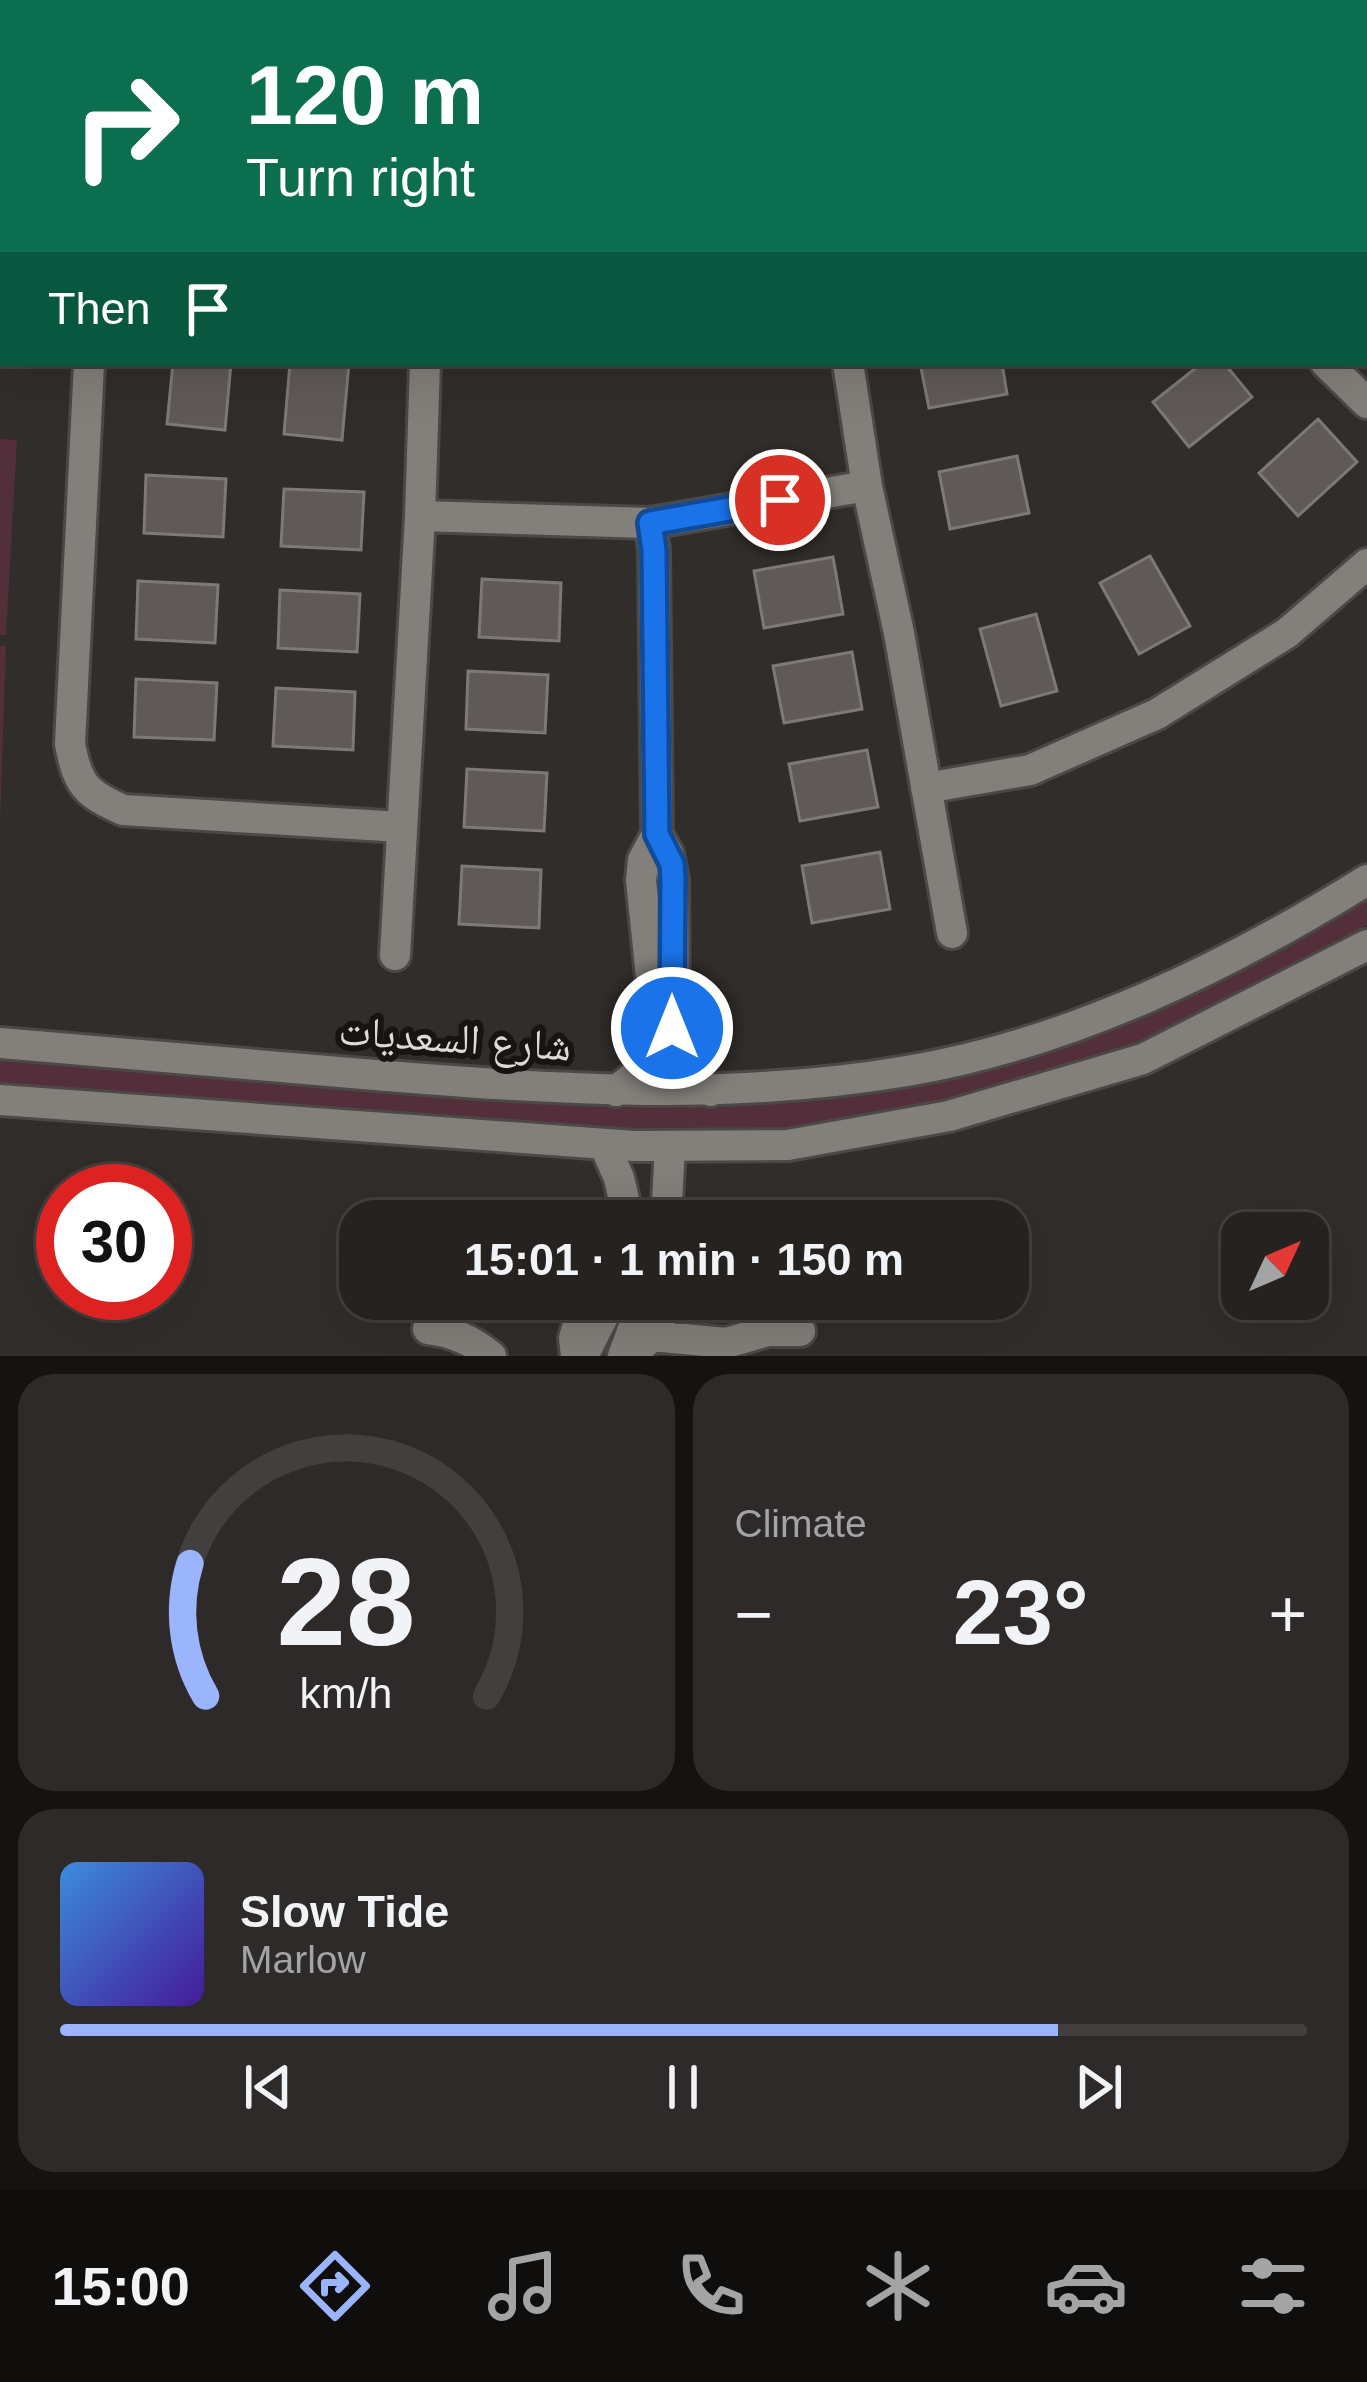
<!DOCTYPE html>
<html lang="en">
<head>
<meta charset="utf-8">
<style>
	:root { --surface:#252220; --page:#2d2a29; --text:#f1f3f6; --muted:#a3a4a5; --line:#423f3e; --accent:#9bb5fd }
	body { margin:0; font-family:Arial,"Noto Naskh Arabic",sans-serif; background:var(--page); color:var(--text); height:100vh; display:flex; flex-direction:column; font-size:45px; white-space:nowrap }
	* { box-sizing:border-box; margin:0 }
	p { font-size:39px; color:var(--muted) }
	.icon { flex:none; width:66px; height:66px; fill:none; stroke:currentColor; stroke-width:2; stroke-linecap:round; stroke-linejoin:round }
	.map { position:relative; height:1356px; overflow:hidden }
	.panel { display:flex; flex-direction:column; gap:18px; padding:18px; background:#141312; flex:1 }
	.panel>* { flex:none }
	.hud { position:absolute; left:0px; top:0px; width:1368px; height:366px; box-shadow:0 12px 48px #0002,0 0 0 3px var(--line); background:#0b6e4f; color:#fff; overflow:hidden }
	.needle { width:78px; rotate:46deg }
	.controls { position:absolute; left:1221px; top:1212px; display:grid; gap:24px }
	.controls a { display:grid; place-items:center; width:108px; height:108px; border-radius:24px; background:var(--surface); box-shadow:0 12px 48px #0002,0 0 0 3px var(--line); font-size:60px }
	.speed { position:absolute; left:36px; top:1164px; display:flex; gap:24px; font-size:60px; font-weight:700; text-align:center }
	.speed>* { display:grid; place-content:center; width:156px; height:156px; border-radius:50%; background:var(--surface); box-shadow:0 12px 48px #0002,0 0 0 3px var(--line); line-height:1 }
	.speed .limit { border:18px solid #d22; background:#fff; color:#111 }
	.pin { position:absolute; display:grid; place-items:center; width:102px; height:102px; color:#fff; margin:-51px; border:6px solid #fff; border-radius:50%; box-shadow:0 3px 12px #0007 }
	.me { position:absolute; width:132px; margin:-66px; rotate:0deg; stroke-linejoin:round; filter:drop-shadow(0 0 9px #0008) }
	.turn { display:flex; align-items:center; gap:42px; height:252px; padding:0 48px; font-size:54px }
	.turn .icon { width:156px; height:156px; stroke-width:2.5 }
	.turn b { display:block; font-size:84px; line-height:102px }
	.then { display:flex; align-items:center; height:114px; padding:0 48px; background:#0003; gap:24px; font-size:45px }
	.big { font-size:90px; font-weight:600; line-height:1.1 }
	.panel .tile { flex:1; display:flex; flex-direction:column; justify-content:center; gap:18px; min-width:0; padding:0 42px; border-radius:36px; background:var(--page) }
	.panel .dial { align-items:center; gap:0 }
	.dial svg { height:312px; overflow:visible; fill:none; stroke:var(--line); stroke-width:7; stroke-linecap:round; text-anchor:middle }
	.dial text { fill:var(--text); stroke:none }
	.song { display:flex; align-items:center; gap:36px }
	.cover { width:144px; height:144px; border-radius:18px; background:linear-gradient(135deg,hsl(210 70% 55%),hsl(260 70% 35%)) }
	.played { height:12px; border-radius:6px; background:linear-gradient(90deg,var(--accent) 80%,var(--line) 80%) }
	.keys { display:flex; justify-content:space-around; direction:ltr }
	.heat { display:flex; justify-content:space-between; align-items:center; font-size:66px; direction:ltr }
	.panel .tiles { flex:1; display:grid; gap:18px; grid-template-columns:1fr 1fr }
	.tile:last-child { grid-column:span 2 }
	.trip { position:absolute; left:339px; top:1200px; width:690px; height:120px; border-radius:36px; background:var(--surface); box-shadow:0 12px 48px #0002,0 0 0 3px var(--line); font-weight:600; line-height:120px; text-align:center }
	.dock { display:flex; height:192px; justify-content:space-around; align-items:center; background:#0f0e0d; color:var(--muted) }
	.dock .icon { width:84px; height:84px }
	.dock .on { color:var(--accent) }
	.dock b { font-size:54px; color:var(--text) }
	.map>svg:first-child { display:block }
	.green { fill:#522f3a }
	.building { fill:#5f5958; stroke:#7e7877; stroke-width:3 }
	.lines { fill:none; stroke-linecap:round; stroke-linejoin:round }
	.minor-casing { stroke:#4c4845; stroke-width:36 }
	.minor { stroke:#837f7b; stroke-width:30 }
	.route-casing { stroke:#114b97; stroke-width:30 }
	.route { stroke:#1a73e8; stroke-width:21 }
	.labels { text-anchor:middle; dominant-baseline:central; stroke-width:12; stroke-linejoin:round; paint-order:stroke }
	.street-label { font-size:42px; fill:#dddad8; stroke:#171514 }
</style>
</head>
<body>
<div class="map">
<svg width="1367" height="1356" viewBox="0 0 1367 1356">
	<rect width="100%" height="100%" fill="#312d2a"/>
	<!-- green -->
	<path class="green" d="M0,439L17,440L6,635H0Z
		M0,646H6L0,823Z
		M1367,897V925C1187,1042 975,1111 762,1133C669,1143 573,1128 480,1122C320,1110 160,1097 0,1083V1056L621,1108C893,1113 1138,1043 1367,897Z"/>
	<!-- building -->
	<path class="building" d="M0,0L39,3H3L0,45Z
		M170,0H247V3H170Z
		M511,0H569V3H511Z
		M625,0H683V3H625Z
		M736,0H794L735,3Z
		M857,0H917L920,3H854Z
		M0,128H3V186H0Z
		M173,363H231L225,430L167,424Z
		M290,363H349L342,440L284,434Z
		M920,363H1002L1007,394L929,408Z
		M1202,363H1224L1252,397L1189,447L1153,402Z
		M1318,419L1357,462L1298,516L1259,473Z
		M1017,456L1029,513L950,529L939,472Z
		M146,475L226,479L223,537L144,533Z
		M284,489L364,492L361,550L281,546Z
		M1150,556L1190,626L1139,654L1100,583Z
		M833,557L843,614L764,628L754,571Z
		M482,579L561,583L559,641L479,637Z
		M138,581L218,585L215,643L136,639Z
		M280,590L360,594L357,652L278,648Z
		M1036,614L1057,691L1001,706L980,629Z
		M852,652L862,709L784,723L773,666Z
		M468,671L548,675L545,733L466,729Z
		M136,679L217,683L214,740L134,737Z
		M276,688L355,692L353,750L273,746Z
		M867,750L878,807L800,821L789,764Z
		M467,769L547,773L544,831L464,827Z
		M880,852L890,909L812,923L802,866Z
		M462,866L541,870L539,928L459,924Z"/>
	<g class="lines">
		<defs>
			<path id="minor" d="M96,0V3
				M1342,3L1345,0
				M0,272H3
				M89,363L70,744C78,785 85,793 123,810L401,827
				M848,363L867,486L899,633L952,933
				M1326,363L1367,403
				M420,516L650,523L867,486
				M650,523L654,549L657,834L668,854L673,879L674,1046L686,1071L711,1091
				M926,788L1030,770L1157,714L1287,633L1367,564
				M395,955L420,516L425,363
				M0,1043C121,1053 242,1063 363,1074C545,1089 725,1102 907,1071C1072,1043 1227,967 1367,880
				M616,1091L642,1070L658,1044L641,880L643,860L657,834
				M0,1100L634,1146L788,1145L949,1116L1143,1059L1367,945
				M604,1144L619,1178L629,1221
				M666,1221L670,1146
				M428,1329C453,1332 471,1340 491,1356
				M652,1336L726,1343L768,1331H800
				M576,1356L574,1338L586,1299
				M583,1356L612,1299
				M623,1356L644,1299
				M630,1356L652,1336L670,1299"/>
		</defs>
		<!-- minor casing -->
		<use href="#minor" class="minor-casing"/>
		<!-- minor -->
		<use href="#minor" class="minor"/>
	</g>
	<g class="lines">
		<defs>
			<path id="route" d="M672,1028L673,879L672,864L657,834L654,550L650,523L780,500"/>
		</defs>
		<!-- route casing -->
		<use href="#route" class="route-casing"/>
		<!-- route -->
		<use href="#route" class="route"/>
	</g>
	<g class="labels">
		<!-- street labels -->
		<g class="street-label">
			<text transform="translate(455 1038) rotate(4)">شارع السعديات</text>
		</g>
	</g>
</svg>
<div class="controls">
<a><svg class="needle" viewBox="-14 -14 28 28"><path d="M0-13l5 13h-10z" fill="#e53935"/><path d="M0 13l5-13h-10z" fill="#a3a4a5"/></svg></a>
</div>
<div class="speed"><div class="limit">30</div></div>
<div class="pin" style="left:780px;top:500px;background:#d93025"><svg class="icon" aria-label="arrive" viewBox="0 0 24 24"><path d="M6 21V4h12l-3 4 3 4H6"/></svg></div>
<svg class="me" style="left:672px;top:1028px" viewBox="-20 -20 40 40"><circle r="17" fill="#1a73e8" stroke="#fff" stroke-width="3"/><path d="M0-11L8 9 0 5-8 9z" fill="#fff"/></svg>
<div class="trip">15:01 · 1 min · 150 m</div>
<div class="hud">
<div class="turn"><svg class="icon" aria-label="right" viewBox="0 0 24 24"><path d="M7 20v-9h11M14 6l5 5-5 5"/></svg><div><b>120 m</b>Turn right</div></div>
<div class="then">Then<svg class="icon" aria-label="arrive" viewBox="0 0 24 24"><path d="M6 21V4h12l-3 4 3 4H6"/></svg></div>
</div>
</div>
<section class="panel">
<div class="tiles">
<div class="tile dial"><svg viewBox="0 0 100 80">
<path d="M14 69A42 42 0 1 1 86 69"/>
<path d="M14 69A42 42 0 0 1 10 35" stroke="#9bb5fd"/>
<text x="50" y="56" font-size="32" font-weight="700">28</text>
<text x="50" y="72" font-size="11">km/h</text>
</svg></div>
<div class="tile"><p>Climate</p>
<div class="heat"><a>−</a><b class="big">23°</b><a>+</a></div>
</div>
<div class="tile">
<div class="song"><i class="cover"></i><div><b>Slow Tide</b><p>Marlow</p></div></div>
<div class="played"></div>
<div class="keys"><svg class="icon" aria-label="previous" viewBox="0 0 24 24"><path d="M18 5L8 12l10 7zM5 5v14"/></svg><svg class="icon" aria-label="pause" viewBox="0 0 24 24"><path d="M8 5v14M16 5v14"/></svg><svg class="icon" aria-label="next" viewBox="0 0 24 24"><path d="M6 5l10 7-10 7zM19 5v14"/></svg></div>
</div>
</div>
</section>
<nav class="dock">
<b>15:00</b>
<svg class="icon on" aria-label="directions" viewBox="0 0 24 24"><path d="M12 3l9 9-9 9-9-9zM9 14v-3h6M13 9l2 2-2 2"/></svg>
<svg class="icon" aria-label="music" viewBox="0 0 24 24"><path d="M9 18V5l10-2v13"/><circle cx="6" cy="18" r="3"/><circle cx="16" cy="16" r="3"/></svg>
<svg class="icon" aria-label="phone" viewBox="0 0 24 24"><path d="M5 4h4l2 5-3 2q2 4 5 5l2-3 5 2v4C11 20 4 13 5 4z"/></svg>
<svg class="icon" aria-label="climate" viewBox="0 0 24 24"><path d="M12 3v18M4 7l16 10M4 17L20 7"/></svg>
<svg class="icon" aria-label="car" viewBox="0 0 24 24"><path d="M5 17H2v-5l4-1 3-4h7l3 4 3 1v5h-3M9 17h6M6 11h13"/><circle cx="7" cy="17" r="2"/><circle cx="17" cy="17" r="2"/></svg>
<svg class="icon" aria-label="filters" viewBox="0 0 24 24"><path d="M4 7h16M4 17h16"/><circle cx="9" cy="7" r="2"/><circle cx="15" cy="17" r="2"/></svg>
</nav>
</body>
</html>
